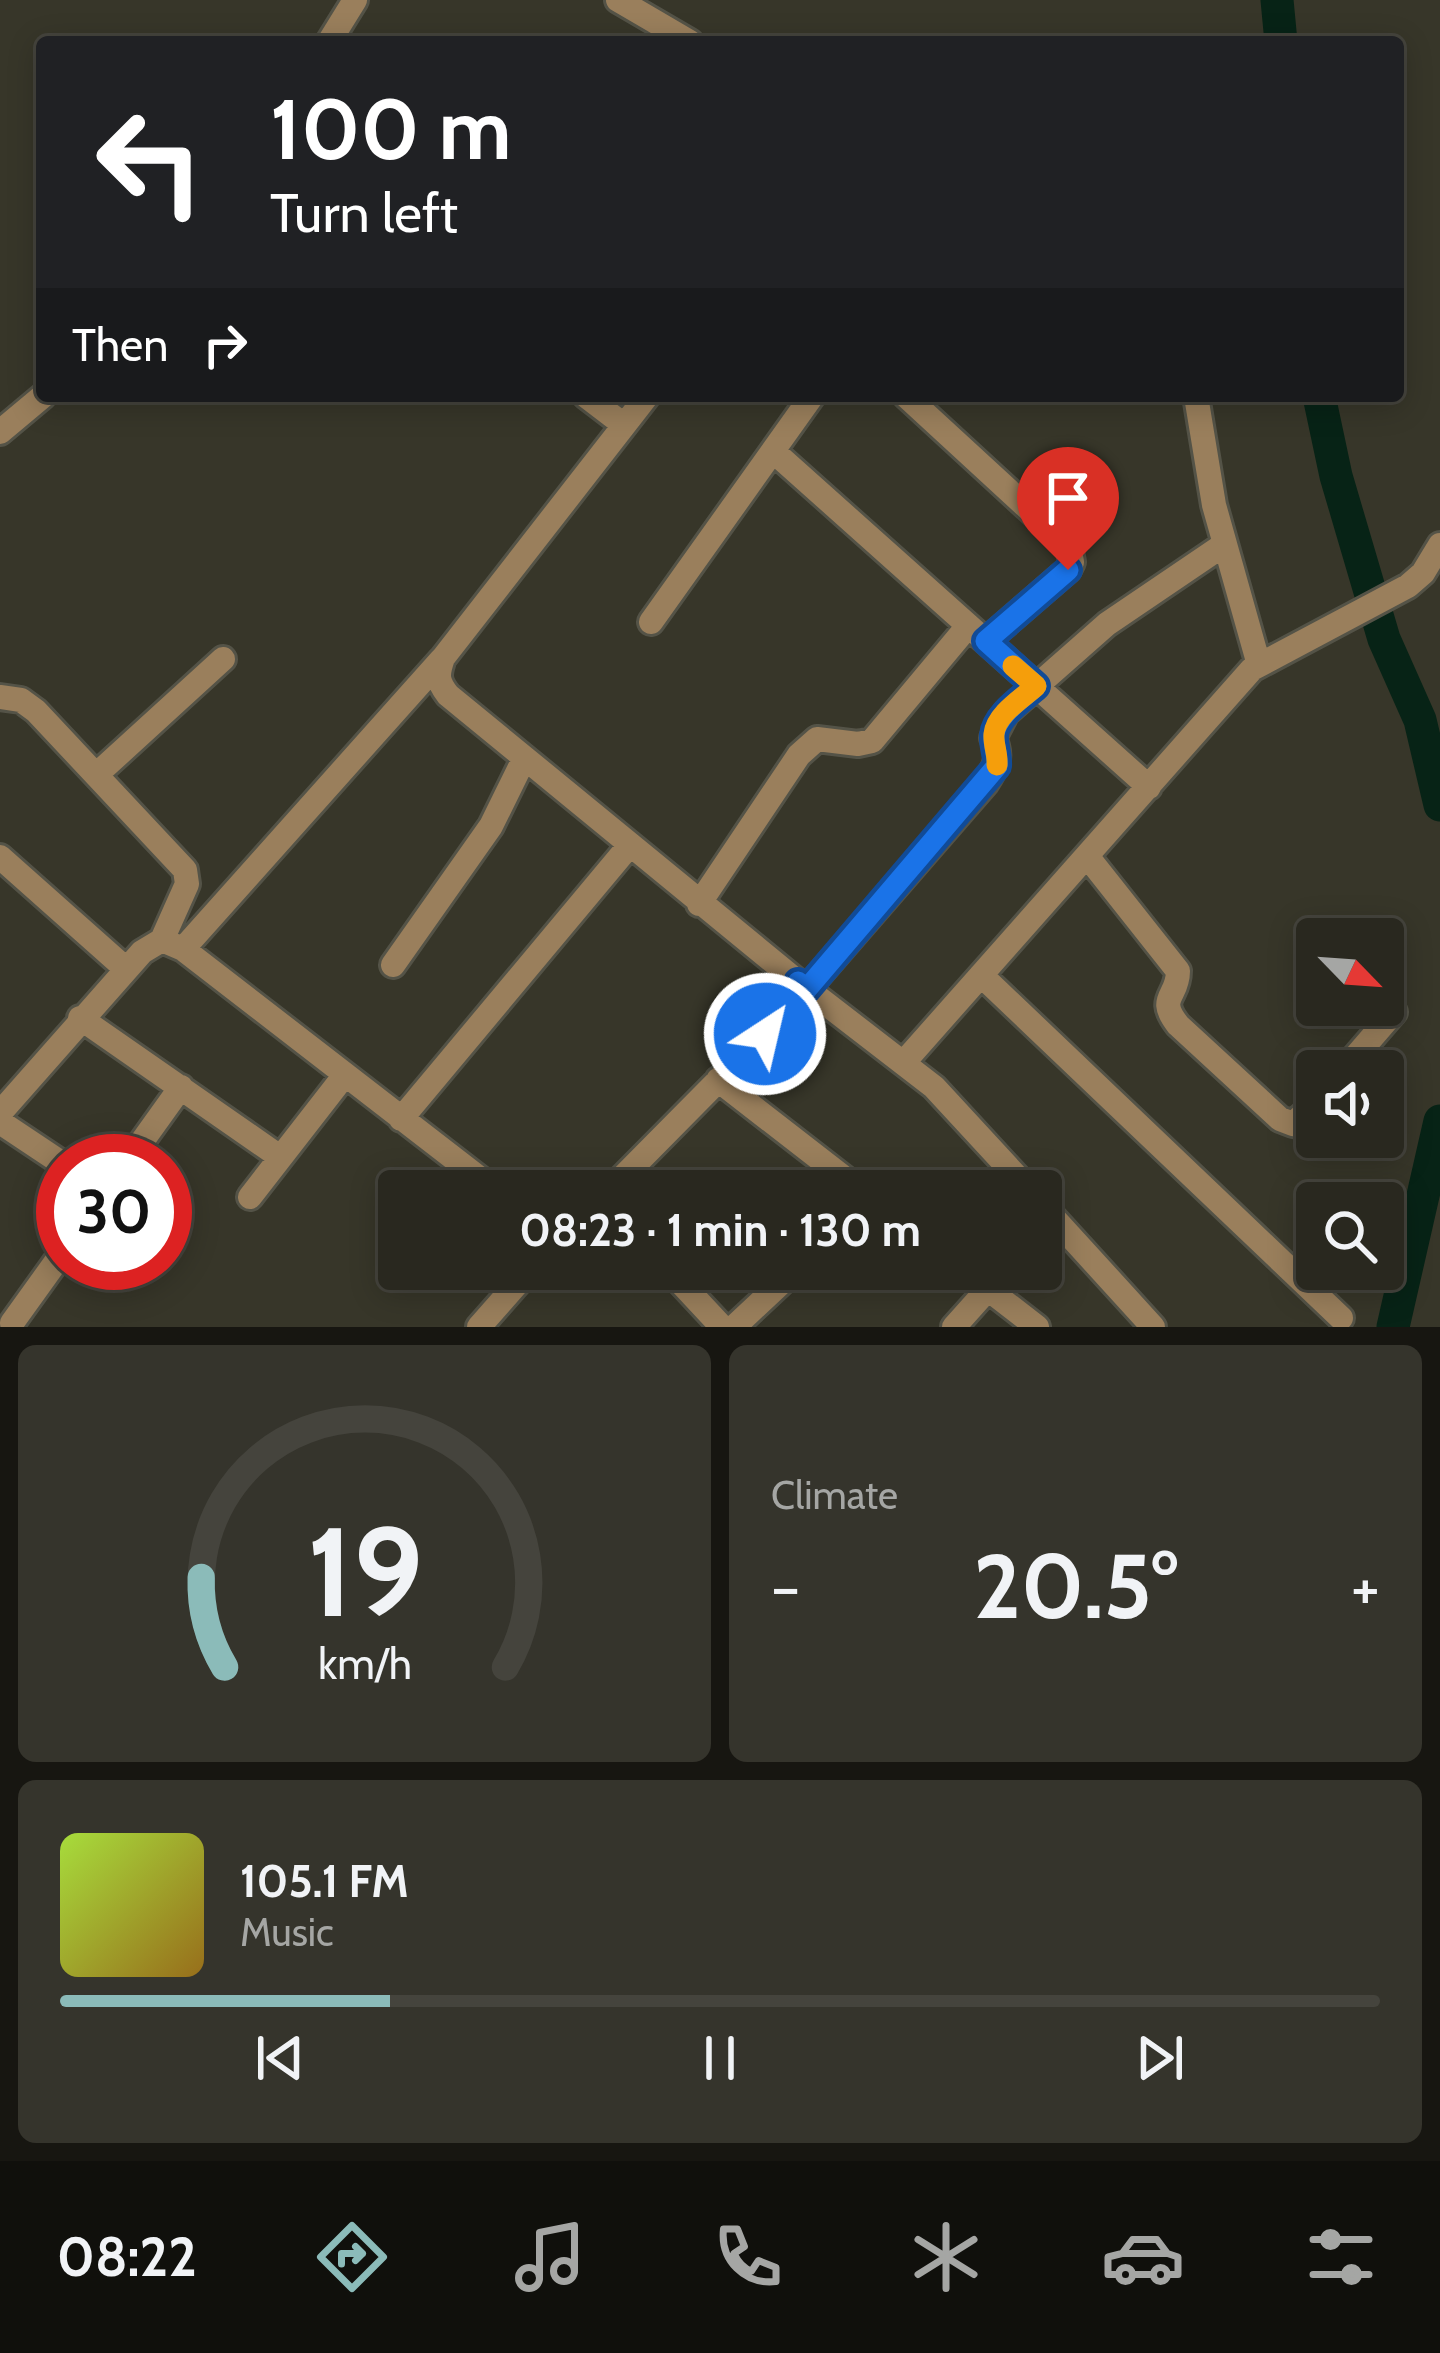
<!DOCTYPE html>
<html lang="en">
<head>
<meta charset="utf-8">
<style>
	:root { --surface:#29281f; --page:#35342c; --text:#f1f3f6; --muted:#a5a6a4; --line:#45443d; --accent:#8bbbb9 }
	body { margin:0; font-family:Cabin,sans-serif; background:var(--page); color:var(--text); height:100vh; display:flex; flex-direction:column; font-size:45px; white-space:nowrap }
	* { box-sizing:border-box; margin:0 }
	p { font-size:39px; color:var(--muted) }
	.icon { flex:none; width:66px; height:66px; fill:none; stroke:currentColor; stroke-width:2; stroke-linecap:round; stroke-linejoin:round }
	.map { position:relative; height:1327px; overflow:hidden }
	.drawer { display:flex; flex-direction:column; gap:18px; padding:18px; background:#171611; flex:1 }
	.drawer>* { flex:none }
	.hud { position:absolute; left:36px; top:36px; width:1368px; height:366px; border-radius:12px; box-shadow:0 6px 30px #0003,0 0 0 3px var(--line); background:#202124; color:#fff; overflow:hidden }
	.needle { width:78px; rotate:115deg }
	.fabs { position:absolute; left:1296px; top:918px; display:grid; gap:24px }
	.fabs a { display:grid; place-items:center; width:108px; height:108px; border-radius:12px; background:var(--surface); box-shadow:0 6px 30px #0003,0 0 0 3px var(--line); font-size:60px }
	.speed { position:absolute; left:36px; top:1134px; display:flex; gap:24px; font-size:60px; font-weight:700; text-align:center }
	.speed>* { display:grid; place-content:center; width:156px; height:156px; border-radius:50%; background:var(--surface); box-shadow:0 6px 30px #0003,0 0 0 3px var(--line); line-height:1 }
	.speed .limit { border:18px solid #d22; background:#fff; color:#111 }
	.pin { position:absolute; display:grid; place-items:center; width:102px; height:102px; color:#fff; margin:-123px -51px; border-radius:50% 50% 50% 0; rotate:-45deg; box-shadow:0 0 12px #0007 }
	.pin .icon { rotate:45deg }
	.me { position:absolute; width:132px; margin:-66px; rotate:35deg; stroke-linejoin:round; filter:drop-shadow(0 0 9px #0008) }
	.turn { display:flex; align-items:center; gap:42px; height:252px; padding:0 36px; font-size:54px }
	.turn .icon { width:156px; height:156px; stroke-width:2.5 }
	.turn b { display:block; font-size:84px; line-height:102px }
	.then { display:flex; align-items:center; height:114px; padding:0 36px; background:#0003; gap:24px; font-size:45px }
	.big { font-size:90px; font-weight:700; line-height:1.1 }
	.drawer .tile { flex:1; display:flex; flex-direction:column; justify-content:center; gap:18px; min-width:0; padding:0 42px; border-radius:18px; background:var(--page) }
	.drawer .dial { align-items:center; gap:0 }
	.dial svg { height:312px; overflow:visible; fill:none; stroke:var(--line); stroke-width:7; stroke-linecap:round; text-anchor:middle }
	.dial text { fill:var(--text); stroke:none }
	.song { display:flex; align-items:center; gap:36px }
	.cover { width:144px; height:144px; border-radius:18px; background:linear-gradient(135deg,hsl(80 70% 55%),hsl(40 70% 35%)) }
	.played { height:12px; border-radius:6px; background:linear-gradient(90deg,var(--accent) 25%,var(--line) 25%) }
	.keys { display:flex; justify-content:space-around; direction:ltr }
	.heat { display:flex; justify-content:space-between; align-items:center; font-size:66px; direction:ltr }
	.drawer .tiles { flex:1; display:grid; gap:18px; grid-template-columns:1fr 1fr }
	.tile:last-child { grid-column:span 2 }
	.trip { position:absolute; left:378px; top:1170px; width:684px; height:120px; border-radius:12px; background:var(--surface); box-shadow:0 6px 30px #0003,0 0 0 3px var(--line); font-weight:700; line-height:120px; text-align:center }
	.menu { display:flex; height:192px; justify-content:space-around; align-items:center; background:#10100c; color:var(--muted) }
	.menu .icon { width:84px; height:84px }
	.menu .active { color:var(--accent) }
	.menu b { font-size:54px; color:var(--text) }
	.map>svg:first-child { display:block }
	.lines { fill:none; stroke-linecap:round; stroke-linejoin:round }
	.canal { stroke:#072316; stroke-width:33 }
	.street-casing { stroke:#545347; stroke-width:30 }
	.street { stroke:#9a7f5c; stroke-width:24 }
	.route-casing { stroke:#114b97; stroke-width:30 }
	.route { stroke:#1a73e8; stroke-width:21 }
	.slow { stroke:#f59e0b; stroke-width:21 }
</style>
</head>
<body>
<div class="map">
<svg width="1440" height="1327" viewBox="0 0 1440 1327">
	<rect width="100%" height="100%" fill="#373629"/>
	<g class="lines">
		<!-- canal -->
		<path class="canal" d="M1277,0L1281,42
			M1319,396L1336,476L1384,639L1420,720L1440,805
			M1393,1327L1440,1121"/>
		<defs>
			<path id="street" d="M618,0L690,42
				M329,42L355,0
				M586,396L624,425
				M906,396L1069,546L1072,562L1068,570L986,641
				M1196,396L1214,505L1259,665
				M0,432L43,396
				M773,451L1149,787
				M651,622L812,396
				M0,697L21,700L36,711L185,870L187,884L162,940
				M96,775L223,659
				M1087,856L1178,971C1178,998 1156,997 1178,1025L1280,1119L1293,1124L1317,1102
				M0,857L126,969
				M699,904L799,755L817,739L858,744L872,741L968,626
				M183,949L441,660
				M393,965L491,826L524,759
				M981,975L1341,1318
				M798,982L934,1087L1030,1191
				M806,990L985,784C996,767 1002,757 993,738L1006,713L1107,624L1225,544
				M80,1018L280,1157
				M905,1061L1252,669L1408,586L1423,573L1440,545
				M1343,1071L1394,1012
				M718,1080L861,1191
				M0,1113L142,952L162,940L183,949L496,1191
				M401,1119L629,846
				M0,1122L63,1164
				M128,1161L181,1087
				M609,1191L788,1010L797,997L798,982L448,695C437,681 437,675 443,658L647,396
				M250,1197L344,1076
				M1041,1204L1153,1327
				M668,1269L722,1327
				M962,1269L1037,1327
				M12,1323L63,1252
				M479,1327L530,1269
				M734,1327L796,1269
				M954,1327L988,1289"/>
		</defs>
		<!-- street casing -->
		<use href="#street" class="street-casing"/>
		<!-- street -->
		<use href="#street" class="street"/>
	</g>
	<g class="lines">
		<defs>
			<path id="route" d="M765,1034L797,998L798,982L806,990L997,766C998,755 993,745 994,735C996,715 1023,698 1036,686L986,641L1068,570"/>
		</defs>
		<!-- route casing -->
		<use href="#route" class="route-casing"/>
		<!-- route -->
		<use href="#route" class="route"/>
		<!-- slow -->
		<path class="slow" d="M997,765C998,754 993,744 994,734C996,714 1023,698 1036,686L1013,666"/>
	</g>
</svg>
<div class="fabs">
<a><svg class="needle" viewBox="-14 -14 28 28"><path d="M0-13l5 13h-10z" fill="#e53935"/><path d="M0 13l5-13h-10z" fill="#a5a6a4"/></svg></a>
<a><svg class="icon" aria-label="sound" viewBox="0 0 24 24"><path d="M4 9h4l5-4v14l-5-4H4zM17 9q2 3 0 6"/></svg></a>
<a><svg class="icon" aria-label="search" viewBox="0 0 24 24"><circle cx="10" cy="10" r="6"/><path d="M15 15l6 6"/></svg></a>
</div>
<div class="speed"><div class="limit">30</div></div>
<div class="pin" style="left:1068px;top:570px;background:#d93025"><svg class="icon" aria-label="arrive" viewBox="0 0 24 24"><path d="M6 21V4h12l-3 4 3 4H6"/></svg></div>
<svg class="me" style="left:765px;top:1034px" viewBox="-20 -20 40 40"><circle r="17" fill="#1a73e8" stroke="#fff" stroke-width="3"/><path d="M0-11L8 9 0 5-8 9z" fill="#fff"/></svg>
<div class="trip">08:23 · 1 min · 130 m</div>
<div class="hud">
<div class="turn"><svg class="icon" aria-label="left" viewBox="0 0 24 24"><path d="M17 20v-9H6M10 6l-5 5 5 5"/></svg><div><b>100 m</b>Turn left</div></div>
<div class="then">Then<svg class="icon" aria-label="right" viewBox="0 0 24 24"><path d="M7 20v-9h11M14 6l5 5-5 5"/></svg></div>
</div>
</div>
<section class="drawer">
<div class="tiles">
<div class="tile dial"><svg viewBox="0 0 100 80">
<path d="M14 69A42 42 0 1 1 86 69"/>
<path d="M14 69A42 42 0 0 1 8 46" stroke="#8bbbb9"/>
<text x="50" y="56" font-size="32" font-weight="700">19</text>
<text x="50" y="72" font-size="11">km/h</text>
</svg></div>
<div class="tile"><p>Climate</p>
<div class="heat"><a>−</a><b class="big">20.5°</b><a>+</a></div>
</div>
<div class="tile">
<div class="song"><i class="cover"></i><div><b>105.1 FM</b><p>Music</p></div></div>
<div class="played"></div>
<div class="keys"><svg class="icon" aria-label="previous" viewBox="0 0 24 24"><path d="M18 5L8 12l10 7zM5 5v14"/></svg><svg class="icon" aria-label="pause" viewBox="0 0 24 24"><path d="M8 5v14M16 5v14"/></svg><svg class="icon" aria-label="next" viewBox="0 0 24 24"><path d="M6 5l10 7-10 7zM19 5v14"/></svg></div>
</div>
</div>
</section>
<nav class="menu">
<b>08:22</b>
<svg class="icon active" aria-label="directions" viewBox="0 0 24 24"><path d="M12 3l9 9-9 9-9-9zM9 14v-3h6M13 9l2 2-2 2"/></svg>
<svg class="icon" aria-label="music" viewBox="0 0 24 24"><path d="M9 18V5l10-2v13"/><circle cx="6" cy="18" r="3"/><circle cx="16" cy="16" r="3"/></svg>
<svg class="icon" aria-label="phone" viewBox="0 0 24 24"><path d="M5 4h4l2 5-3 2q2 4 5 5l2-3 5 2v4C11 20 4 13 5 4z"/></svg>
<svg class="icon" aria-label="climate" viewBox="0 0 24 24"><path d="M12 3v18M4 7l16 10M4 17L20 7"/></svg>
<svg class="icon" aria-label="car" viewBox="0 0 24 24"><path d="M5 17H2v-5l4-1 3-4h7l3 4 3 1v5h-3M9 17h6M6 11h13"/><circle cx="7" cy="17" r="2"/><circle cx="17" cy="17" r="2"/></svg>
<svg class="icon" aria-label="filters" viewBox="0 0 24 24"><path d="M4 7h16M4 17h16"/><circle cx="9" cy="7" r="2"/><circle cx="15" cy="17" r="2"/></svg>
</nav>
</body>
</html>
